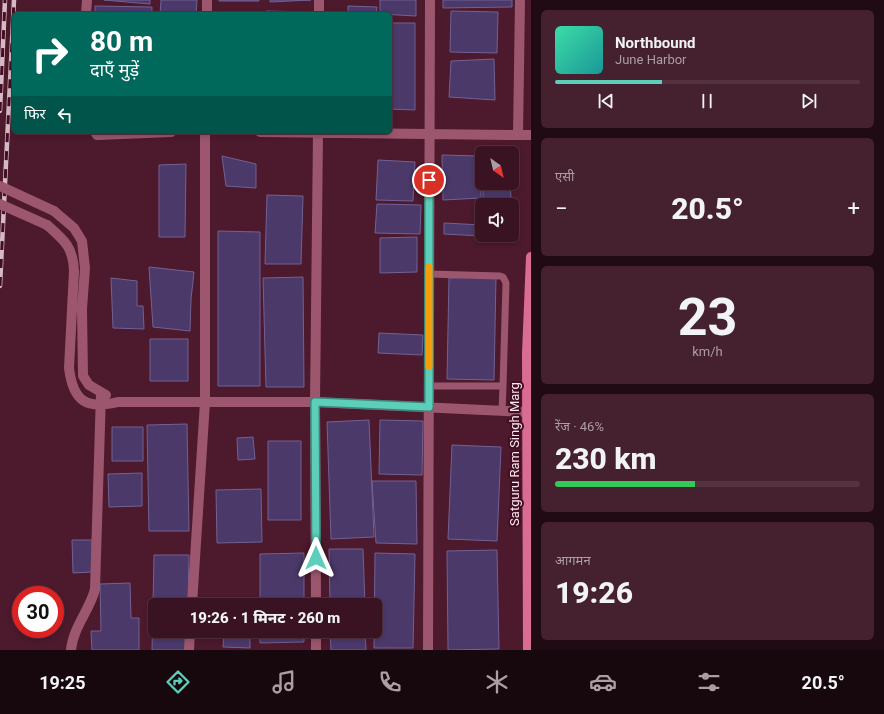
<!DOCTYPE html>
<html lang="hi">
<head>
<meta charset="utf-8">
<style>
	:root { --surface:#3a1322; --page:#45202f; --text:#f1f3f6; --muted:#ab9ea5; --line:#543240; --accent:#5dceb9 }
	body { margin:0; font-family:Roboto,"Noto Sans Devanagari",sans-serif; background:var(--page); color:var(--text); height:100vh; display:flex; flex-direction:column; font-size:15px; white-space:nowrap }
	* { box-sizing:border-box; margin:0 }
	p { font-size:13px; color:var(--muted) }
	.icon { flex:none; width:22px; height:22px; fill:none; stroke:currentColor; stroke-width:2; stroke-linecap:round; stroke-linejoin:round }
	.map { position:relative; flex:1; overflow:hidden }
	.details { display:flex; flex-direction:column; gap:10px; padding:10px; background:#200a13; width:353px }
	.details>* { flex:none }
	.hud { position:absolute; left:12px; top:12px; width:380px; height:122px; border-radius:6px; box-shadow:0 2px 6px #0003,0 0 0 1px var(--line); background:#00695c; color:#fff; overflow:hidden }
	.needle { width:26px; rotate:146deg }
	.fabs { position:absolute; left:475px; top:146px; display:grid; gap:8px }
	.fabs a { display:grid; place-items:center; width:44px; height:44px; border-radius:6px; background:var(--surface); box-shadow:0 2px 6px #0003,0 0 0 1px var(--line); font-size:20px }
	.speed { position:absolute; left:12px; top:586px; display:flex; gap:8px; font-size:20px; font-weight:700; text-align:center }
	.speed>* { display:grid; place-content:center; width:52px; height:52px; border-radius:50%; background:var(--surface); box-shadow:0 2px 6px #0003,0 0 0 1px var(--line); line-height:1 }
	.speed .limit { border:6px solid #d22; background:#fff; color:#111 }
	.pin { position:absolute; display:grid; place-items:center; width:34px; height:34px; color:#fff; margin:-17px; border:2px solid #fff; border-radius:50%; box-shadow:0 1px 4px #0007 }
	.me { position:absolute; width:44px; margin:-22px; rotate:0deg; stroke-linejoin:round; filter:drop-shadow(0 0 3px #0008) }
	.turn { display:flex; align-items:center; gap:14px; height:84px; padding:0 12px; font-size:18px }
	.turn .icon { width:52px; height:52px; stroke-width:2.5 }
	.turn b { display:block; font-size:28px; line-height:34px }
	.then { display:flex; align-items:center; height:38px; padding:0 12px; background:#0003; gap:8px; font-size:15px }
	.big { font-size:30px; font-weight:800; line-height:1.1 }
	.details .card { flex:1; display:flex; flex-direction:column; justify-content:center; gap:6px; min-width:0; padding:0 14px; border-radius:6px; background:var(--page) }
	.details .dial { align-items:center; gap:0 }
	.dial b { font-size:52px; line-height:1 }
	.song { display:flex; align-items:center; gap:12px }
	.cover { width:48px; height:48px; border-radius:6px; background:linear-gradient(135deg,hsl(160 70% 55%),hsl(180 70% 35%)) }
	.played { height:4px; border-radius:2px; background:linear-gradient(90deg,var(--accent) 35%,var(--line) 35%) }
	.keys { display:flex; justify-content:space-around; direction:ltr }
	.heat { display:flex; justify-content:space-between; align-items:center; font-size:22px; direction:ltr }
	.charge { height:6px; border-radius:3px; background:linear-gradient(90deg,#34c759 46%,var(--line) 0) }
	.trip { position:absolute; left:148px; top:598px; width:234px; height:40px; border-radius:6px; background:var(--surface); box-shadow:0 2px 6px #0003,0 0 0 1px var(--line); font-weight:800; line-height:40px; text-align:center }
	.dock { display:flex; height:64px; justify-content:space-around; align-items:center; background:#17080e; color:var(--muted) }
	.dock .icon { width:28px; height:28px }
	.dock .on { color:var(--accent) }
	.dock b { font-size:18px; color:var(--text) }
	main { display:flex; flex:1; min-height:0 }
	.map>svg:first-child { display:block }
	.building { fill:#4b396a; stroke:#736195 }
	.lines { fill:none; stroke-linecap:round; stroke-linejoin:round }
	.service { stroke:#9c576e; stroke-width:7 }
	.minor { stroke:#9c576e; stroke-width:10 }
	.secondary { stroke:#da6c92; stroke-width:10 }
	.rail-casing { stroke:#d6bac3; stroke-width:4.5 }
	.rail { stroke:#420e23; stroke-width:3; stroke-dasharray:9; stroke-linecap:butt }
	.minor-bridge { stroke:#9c576e; stroke-width:10 }
	.route-casing { stroke:#3c8678; stroke-width:10 }
	.route { stroke:#5dceb9; stroke-width:7 }
	.slow { stroke:#f59e0b; stroke-width:7 }
	.labels { text-anchor:middle; dominant-baseline:central; stroke-width:4; stroke-linejoin:round; paint-order:stroke }
	.street-label { font-size:13px; fill:#fee9ef; stroke:#420e23 }
</style>
</head>
<body>
<main>
<div class="map">
<svg width="531" height="650" viewBox="0 0 531 650">
	<rect width="100%" height="100%" fill="#4d192d"/>
	<!-- building -->
	<path class="building" d="M104,0H150V4Z
		M161,0H197L196,14H160Z
		M219,0H259V1H219Z
		M270,0H311L270,2Z
		M380,0H416V16L380,14Z
		M443,0H512V7L443,8Z
		M95,6L152,7V14H95Z
		M348,6L377,7L376,14H348Z
		M266,11L310,12V14H266Z
		M451,11L498,12L497,53L450,52Z
		M390,23H415V110L390,109Z
		M494,59L495,100L449,97L451,61Z
		M442,155L480,156L481,198L443,200Z
		M222,156L256,164V188L226,186Z
		M378,160L415,162L413,201L376,200Z
		M186,164L185,237H159V165Z
		M483,183H510L511,198L483,199Z
		M267,195L303,196L301,264H265Z
		M377,204L421,205L420,234L375,233Z
		M444,223L482,225V236L444,234Z
		M218,231L260,232V386H218Z
		M417,237V272L380,273V238Z
		M149,267L194,272L191,299L190,331L153,327Z
		M303,277L304,387H266L263,278Z
		M496,277L494,380L447,379L449,278Z
		M111,278L137,281V306H143L144,329L113,328Z
		M379,333L423,335L422,355L378,353Z
		M150,339H188V381H150Z
		M369,420L374,537L331,539L327,422Z
		M380,420L423,421L422,475L379,474Z
		M187,424L189,531H149L147,425Z
		M112,427H143V461H112Z
		M253,437L255,459L238,460L237,438Z
		M268,441H301V520H268Z
		M452,445L501,447L497,541L448,539Z
		M142,473V506L109,507L108,474Z
		M372,481H416L417,544L376,543Z
		M261,489L262,542L217,543L216,490Z
		M72,540H92V572L73,573Z
		M329,549H363L365,605H330Z
		M497,550L499,649L448,650L447,551Z
		M304,553V605H260V554Z
		M375,553L415,554L413,648H374Z
		M154,555H189L188,605H155V631H187V650H152Z
		M130,583L131,618H139V650H92L91,631H101L100,584Z
		M225,602H252L251,605H225Z
		M224,631H250V648L223,647Z
		M260,631H304V642L260,643Z
		M330,631H365L366,650H331Z"/>
	<g class="lines">
		<!-- service -->
		<path class="service" d="M429,274L500,276L503,277L506,283L503,386H429
			M502,411L503,386"/>
		<!-- minor -->
		<path class="minor" d="M86,14L87,0
			M207,14V0
			M319,14V0
			M95,132L97,135L171,132
			M260,132L518,135L520,0
			M518,135H531
			M54,211L74,228L82,241L85,268L82,309L83,376L89,385L106,395
			M47,225C65,241 73,247 74,271L69,368C73,401 86,410 118,402H315L528,412
			M192,605L205,402V132
			M316,605L315,402L318,132
			M316,631V650
			M71,650C73,627 90,610 95,589L101,393
			M189,650L190,631
			M428,650L430,0"/>
		<!-- secondary -->
		<path class="secondary" d="M528,650L527,353L531,257"/>
		<defs>
			<path id="rail" d="M0,111L5,0
				M0,286L14,0"/>
		</defs>
		<!-- rail casing -->
		<use href="#rail" class="rail-casing"/>
		<!-- rail -->
		<use href="#rail" class="rail"/>
		<!-- minor-bridge -->
		<path class="minor-bridge" d="M0,186L54,211
			M0,204L47,225"/>
	</g>
	<g class="lines">
		<defs>
			<path id="route" d="M316,558L315,402L429,407V180"/>
		</defs>
		<!-- route casing -->
		<use href="#route" class="route-casing"/>
		<!-- route -->
		<use href="#route" class="route"/>
		<!-- slow -->
		<path class="slow" d="M429,267V366"/>
	</g>
	<g class="labels">
		<!-- street labels -->
		<g class="street-label">
			<text transform="translate(514 454) rotate(-90)">Satguru Ram Singh Marg</text>
		</g>
	</g>
</svg>
<div class="fabs">
<a><svg class="needle" viewBox="-14 -14 28 28"><path d="M0-13l5 13h-10z" fill="#e53935"/><path d="M0 13l5-13h-10z" fill="#ab9ea5"/></svg></a>
<a><svg class="icon" aria-label="sound" viewBox="0 0 24 24"><path d="M4 9h4l5-4v14l-5-4H4zM17 9q2 3 0 6"/></svg></a>
</div>
<div class="speed"><div class="limit">30</div></div>
<div class="pin" style="left:429px;top:180px;background:#d93025"><svg class="icon" aria-label="arrive" viewBox="0 0 24 24"><path d="M6 21V4h12l-3 4 3 4H6"/></svg></div>
<svg class="me" style="left:316px;top:558px" viewBox="-20 -20 40 40"><path d="M0-17L14 15 0 8-14 15z" fill="#5dceb9" stroke="#fff" stroke-width="4"/></svg>
<div class="trip">19:26 · 1 मिनट · 260 m</div>
<div class="hud">
<div class="turn"><svg class="icon" aria-label="right" viewBox="0 0 24 24"><path d="M7 20v-9h11M14 6l5 5-5 5"/></svg><div><b>80 m</b>दाएँ मुड़ें</div></div>
<div class="then">फिर<svg class="icon" aria-label="left" viewBox="0 0 24 24"><path d="M17 20v-9H6M10 6l-5 5 5 5"/></svg></div>
</div>
</div>
<section class="details">
<div class="card">
<div class="song"><i class="cover"></i><div><b>Northbound</b><p>June Harbor</p></div></div>
<div class="played"></div>
<div class="keys"><svg class="icon" aria-label="previous" viewBox="0 0 24 24"><path d="M18 5L8 12l10 7zM5 5v14"/></svg><svg class="icon" aria-label="pause" viewBox="0 0 24 24"><path d="M8 5v14M16 5v14"/></svg><svg class="icon" aria-label="next" viewBox="0 0 24 24"><path d="M6 5l10 7-10 7zM19 5v14"/></svg></div>
</div>
<div class="card"><p>एसी</p>
<div class="heat"><a>−</a><b class="big">20.5°</b><a>+</a></div>
</div>
<div class="card dial"><b>23</b><p>km/h</p></div>
<div class="card"><p>रेंज · 46%</p><b class="big">230 km</b><div class="charge"></div></div>
<div class="card"><p>आगमन</p><b class="big">19:26</b></div>
</section>
</main>
<nav class="dock">
<b>19:25</b>
<svg class="icon on" aria-label="directions" viewBox="0 0 24 24"><path d="M12 3l9 9-9 9-9-9zM9 14v-3h6M13 9l2 2-2 2"/></svg>
<svg class="icon" aria-label="music" viewBox="0 0 24 24"><path d="M9 18V5l10-2v13"/><circle cx="6" cy="18" r="3"/><circle cx="16" cy="16" r="3"/></svg>
<svg class="icon" aria-label="phone" viewBox="0 0 24 24"><path d="M5 4h4l2 5-3 2q2 4 5 5l2-3 5 2v4C11 20 4 13 5 4z"/></svg>
<svg class="icon" aria-label="climate" viewBox="0 0 24 24"><path d="M12 3v18M4 7l16 10M4 17L20 7"/></svg>
<svg class="icon" aria-label="car" viewBox="0 0 24 24"><path d="M5 17H2v-5l4-1 3-4h7l3 4 3 1v5h-3M9 17h6M6 11h13"/><circle cx="7" cy="17" r="2"/><circle cx="17" cy="17" r="2"/></svg>
<svg class="icon" aria-label="filters" viewBox="0 0 24 24"><path d="M4 7h16M4 17h16"/><circle cx="9" cy="7" r="2"/><circle cx="15" cy="17" r="2"/></svg>
<b>20.5°</b>
</nav>
</body>
</html>
